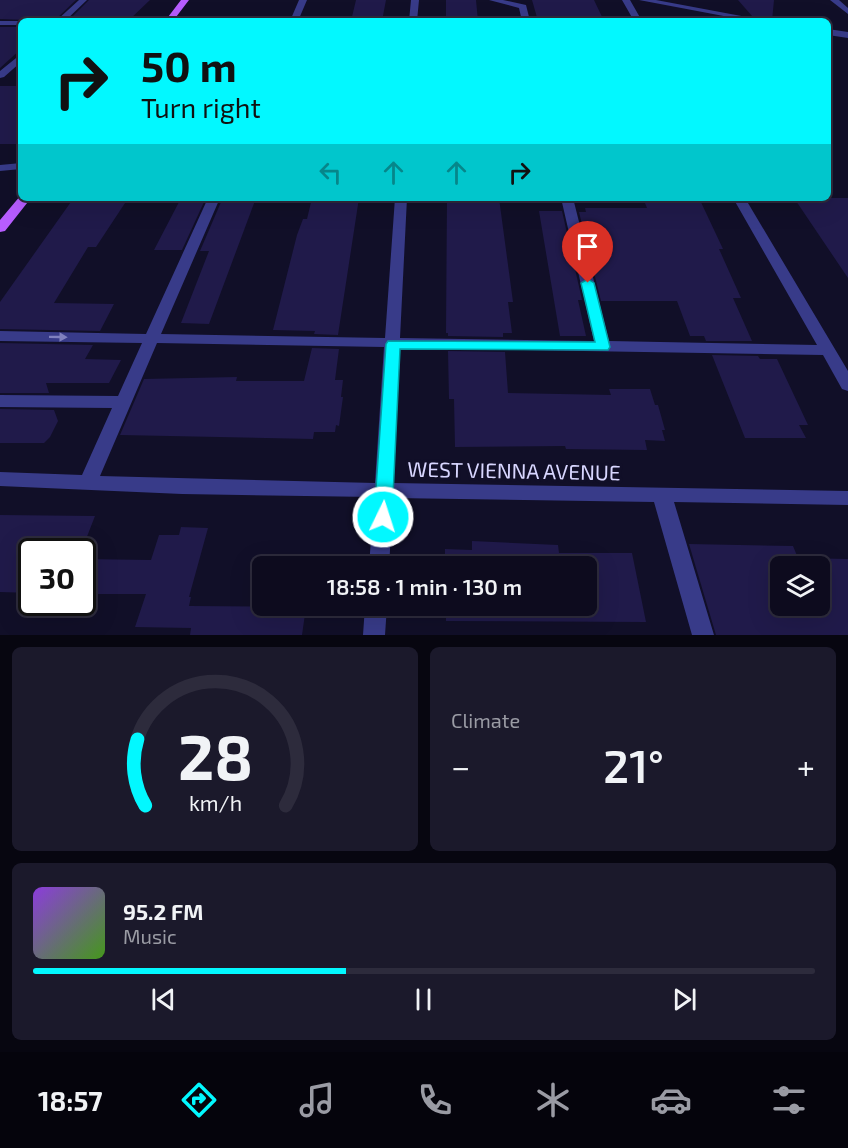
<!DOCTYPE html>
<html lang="en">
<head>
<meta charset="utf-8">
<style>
	:root { --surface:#0d0b1e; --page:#1b192b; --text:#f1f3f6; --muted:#9a9ba4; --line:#2d2b3c; --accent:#02f8ff }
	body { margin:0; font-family:"Exo 2",sans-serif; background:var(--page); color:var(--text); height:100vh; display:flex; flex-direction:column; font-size:22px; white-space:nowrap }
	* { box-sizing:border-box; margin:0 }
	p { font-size:20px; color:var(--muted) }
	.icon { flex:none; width:33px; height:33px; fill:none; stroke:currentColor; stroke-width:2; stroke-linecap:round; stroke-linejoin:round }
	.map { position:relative; height:635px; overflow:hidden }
	.details { display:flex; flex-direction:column; gap:12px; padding:12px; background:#070610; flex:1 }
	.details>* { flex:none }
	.top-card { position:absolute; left:18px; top:18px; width:813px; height:183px; border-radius:9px; box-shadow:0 6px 24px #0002,0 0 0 2px var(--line); background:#02f8ff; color:#111; overflow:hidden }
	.fabs { position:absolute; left:770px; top:556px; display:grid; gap:12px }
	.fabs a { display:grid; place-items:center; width:60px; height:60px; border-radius:9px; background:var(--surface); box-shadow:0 6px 24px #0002,0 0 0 2px var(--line); font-size:30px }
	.speed { position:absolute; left:18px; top:538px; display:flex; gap:12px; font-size:30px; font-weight:700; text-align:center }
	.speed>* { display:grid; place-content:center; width:78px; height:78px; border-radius:50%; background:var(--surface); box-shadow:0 6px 24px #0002,0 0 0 2px var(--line); line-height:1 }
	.speed .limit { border:3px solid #111; border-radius:9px; background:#fff; color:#111 }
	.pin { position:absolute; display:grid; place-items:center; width:51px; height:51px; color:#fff; margin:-62px -26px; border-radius:50% 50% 50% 0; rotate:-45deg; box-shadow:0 0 6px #0007 }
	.pin .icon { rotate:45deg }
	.me { position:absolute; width:66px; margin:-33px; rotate:4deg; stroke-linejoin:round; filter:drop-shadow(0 0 4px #0008) }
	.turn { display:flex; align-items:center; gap:21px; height:126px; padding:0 24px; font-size:27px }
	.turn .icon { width:78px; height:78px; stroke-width:2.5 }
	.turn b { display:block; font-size:42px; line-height:51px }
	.lanes { display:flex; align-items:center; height:57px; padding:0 24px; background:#0003; justify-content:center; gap:30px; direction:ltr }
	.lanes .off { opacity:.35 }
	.big { font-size:45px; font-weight:600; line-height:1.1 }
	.details .tile { flex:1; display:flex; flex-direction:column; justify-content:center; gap:9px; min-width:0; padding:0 21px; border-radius:9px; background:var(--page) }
	.details .dial { align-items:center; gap:0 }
	.dial svg { height:156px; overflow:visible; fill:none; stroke:var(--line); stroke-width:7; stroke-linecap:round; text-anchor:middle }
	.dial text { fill:var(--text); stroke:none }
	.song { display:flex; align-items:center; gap:18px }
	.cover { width:72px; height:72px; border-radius:9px; background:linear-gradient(135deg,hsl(270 70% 55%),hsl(100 70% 35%)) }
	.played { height:6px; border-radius:3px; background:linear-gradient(90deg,var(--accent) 40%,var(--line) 40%) }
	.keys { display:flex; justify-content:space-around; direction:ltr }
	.heat { display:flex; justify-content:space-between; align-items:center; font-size:33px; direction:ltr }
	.details .tiles { flex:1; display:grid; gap:12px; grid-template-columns:1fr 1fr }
	.tile:last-child { grid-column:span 2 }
	.trip { position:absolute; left:252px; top:556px; width:345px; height:60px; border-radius:9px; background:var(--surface); box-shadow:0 6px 24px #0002,0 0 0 2px var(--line); font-weight:600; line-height:60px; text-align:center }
	.menu { display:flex; height:96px; justify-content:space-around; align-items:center; background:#05040c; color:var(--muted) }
	.menu .icon { width:42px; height:42px }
	.menu .selected { color:var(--accent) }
	.menu b { font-size:27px; color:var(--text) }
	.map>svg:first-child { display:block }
	.building { fill:#201a4a; fill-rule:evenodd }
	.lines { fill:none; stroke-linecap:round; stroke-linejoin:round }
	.minor { fill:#383b89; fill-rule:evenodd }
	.major { fill:#b75dff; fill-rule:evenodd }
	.oneway { fill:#8081be }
	.route { fill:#02f8ff; stroke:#01a1a6; stroke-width:1.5 }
	.labels { text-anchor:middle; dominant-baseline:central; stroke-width:6; stroke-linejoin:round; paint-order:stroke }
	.near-street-label { font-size:21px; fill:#d8d6ff; stroke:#110f28 }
</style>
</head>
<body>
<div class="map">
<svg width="848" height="635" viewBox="0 0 848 635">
	<rect width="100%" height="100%" fill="#110f28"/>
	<!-- building -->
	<path class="building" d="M0,0H76L54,21L0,19Z
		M89,0H150L128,21H68Z
		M356,0H386L382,21H351Z
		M446,0H476L478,21H446Z
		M532,0H594L604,21H538Z
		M738,0H774L772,21L752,16Z
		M0,27H21V49L0,68Z
		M0,86H21V144H0Z
		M232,198H256L209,324L181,323L209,251H200L221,202H230Z
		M312,198H359L338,335L314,334L315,331L273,330L297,235L303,219H307Z
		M447,198H499L513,302H508L512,333H503V337L448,336V333H446Z
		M643,198H699L723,249H719L741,298H733L752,341H706L704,336H690L677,301H601L579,212H586L585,208H647Z
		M794,198H848V278Z
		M73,199L127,200L96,247H88L54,303L114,304L100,331L0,329V302Z
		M179,202H204L182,250H154Z
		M539,211H562L582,300H578L586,336H560Z
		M0,343L93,345L85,359L121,360L109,383H46L49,393H0Z
		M312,348L339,349L335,380H343L341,397H343L339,426L336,425L335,432H314L313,439L120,435L144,379L237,377L236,381H304Z
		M448,351L505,352L508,393L611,395L609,389H650L655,405H658L665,430H662L665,441L645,440L647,450L566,449L565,446L455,447L454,399H449Z
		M712,355L758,356L760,359H777L808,425H799L806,438H745Z
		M0,409L54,410L58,421L50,437L44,443H0Z
		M0,515L95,516L81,552H32V593L0,592Z
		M181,527L208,528L189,597H191L189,606L306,607L302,635H190L191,628L135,627L146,594H82V559L151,560L159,535H179Z
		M472,541L558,545L559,553H632L646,622L446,621V606H586V567H445V549L472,550Z
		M689,544L793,546L798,558L848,559V635H716ZM780,567H819V606H780Z"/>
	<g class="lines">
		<!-- minor -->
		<path class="minor" d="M79,0H87L65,21H56Z
			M299,0H307L298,21H290Z
			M411,0H419L417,21H409Z
			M489,0H503L526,5L530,21H522L519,8Z
			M622,0H630L642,21H634Z
			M639,0H656L768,21H750Z
			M830,0H839L848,8V14Z
			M0,21H23L21,25H0Z
			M828,29L848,32V38L828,35Z
			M21,54V62L4,77L0,78V71Z
			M21,163V169L0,171V165Z
			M208,198H220L161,334L385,338L395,198H407L400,338L594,341L561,198H573L609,341L817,345L733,198H745L848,371V391L842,389L823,355L400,348L393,483L848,491V505L674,502L714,635H692L654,502L393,498L389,567H369L374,497L182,494L0,486V472L82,475L112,408L0,407V395L118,396L142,343L0,341V331L146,334ZM157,343L384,347L375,483L100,476Z
			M365,606H387L385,635H363Z"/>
		<!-- major -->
		<path class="major" d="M181,0H189L173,21H165Z
			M21,195V198H31L5,231L0,232V220Z"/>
	</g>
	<!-- one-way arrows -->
	<defs><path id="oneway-solid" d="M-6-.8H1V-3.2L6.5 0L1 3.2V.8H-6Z" transform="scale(1.5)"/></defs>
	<use class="oneway" href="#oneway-solid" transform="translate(58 337) rotate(1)"/>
	<!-- route -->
	<path class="route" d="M588,279L594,283L610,347L608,350L400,349L392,517L389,522L383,524L376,522L374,517L386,344L388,341L595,342L581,283Z"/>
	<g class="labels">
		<!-- near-street labels -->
		<g class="near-street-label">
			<text transform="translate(514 470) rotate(1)">WEST VIENNA AVENUE</text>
		</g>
	</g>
</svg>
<div class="fabs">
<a><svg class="icon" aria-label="layers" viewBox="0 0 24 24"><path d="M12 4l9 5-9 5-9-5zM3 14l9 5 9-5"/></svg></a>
</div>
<div class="speed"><div class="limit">30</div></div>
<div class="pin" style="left:588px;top:283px;background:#d93025"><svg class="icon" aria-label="arrive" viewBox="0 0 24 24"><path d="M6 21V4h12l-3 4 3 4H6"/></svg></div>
<svg class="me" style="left:383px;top:517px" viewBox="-20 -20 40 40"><circle r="17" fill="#02f8ff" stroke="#fff" stroke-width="3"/><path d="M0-11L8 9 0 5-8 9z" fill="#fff"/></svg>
<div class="trip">18:58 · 1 min · 130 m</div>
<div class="top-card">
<div class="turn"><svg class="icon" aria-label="right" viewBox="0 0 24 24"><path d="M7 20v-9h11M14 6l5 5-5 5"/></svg><div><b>50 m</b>Turn right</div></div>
<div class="lanes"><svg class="icon off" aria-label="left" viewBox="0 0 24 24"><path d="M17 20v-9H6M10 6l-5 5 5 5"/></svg><svg class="icon off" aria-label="ahead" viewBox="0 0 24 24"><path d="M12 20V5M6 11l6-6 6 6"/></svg><svg class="icon off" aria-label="ahead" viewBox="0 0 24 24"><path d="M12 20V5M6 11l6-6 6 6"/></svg><svg class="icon" aria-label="right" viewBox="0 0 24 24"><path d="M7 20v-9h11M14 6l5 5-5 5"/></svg></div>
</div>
</div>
<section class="details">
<div class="tiles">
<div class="tile dial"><svg viewBox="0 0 100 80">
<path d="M14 69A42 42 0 1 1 86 69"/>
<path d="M14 69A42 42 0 0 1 10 35" stroke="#02f8ff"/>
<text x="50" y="56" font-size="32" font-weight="700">28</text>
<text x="50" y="72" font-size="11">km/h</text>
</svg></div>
<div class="tile"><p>Climate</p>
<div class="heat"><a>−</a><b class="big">21°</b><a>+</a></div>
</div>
<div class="tile">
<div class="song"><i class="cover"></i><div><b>95.2 FM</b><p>Music</p></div></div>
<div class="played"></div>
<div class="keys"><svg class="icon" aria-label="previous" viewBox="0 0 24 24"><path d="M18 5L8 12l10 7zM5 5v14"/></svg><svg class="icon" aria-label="pause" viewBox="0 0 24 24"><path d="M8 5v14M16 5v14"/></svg><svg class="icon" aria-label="next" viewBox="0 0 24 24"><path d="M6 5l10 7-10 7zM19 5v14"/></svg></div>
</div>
</div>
</section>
<nav class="menu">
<b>18:57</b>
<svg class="icon selected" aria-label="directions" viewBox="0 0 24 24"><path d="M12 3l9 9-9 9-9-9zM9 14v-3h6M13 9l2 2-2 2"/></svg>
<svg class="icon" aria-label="music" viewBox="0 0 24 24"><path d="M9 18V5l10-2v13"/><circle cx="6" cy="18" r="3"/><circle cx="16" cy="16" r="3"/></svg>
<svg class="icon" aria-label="phone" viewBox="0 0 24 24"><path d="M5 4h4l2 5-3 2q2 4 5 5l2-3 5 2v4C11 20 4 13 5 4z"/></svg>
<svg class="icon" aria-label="climate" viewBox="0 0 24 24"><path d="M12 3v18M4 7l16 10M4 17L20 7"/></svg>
<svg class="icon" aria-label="car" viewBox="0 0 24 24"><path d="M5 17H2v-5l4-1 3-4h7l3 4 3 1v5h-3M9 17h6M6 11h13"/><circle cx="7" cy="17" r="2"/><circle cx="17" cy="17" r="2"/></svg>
<svg class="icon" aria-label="filters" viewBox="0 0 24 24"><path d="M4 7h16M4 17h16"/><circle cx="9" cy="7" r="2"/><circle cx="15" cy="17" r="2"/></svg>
</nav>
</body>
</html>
